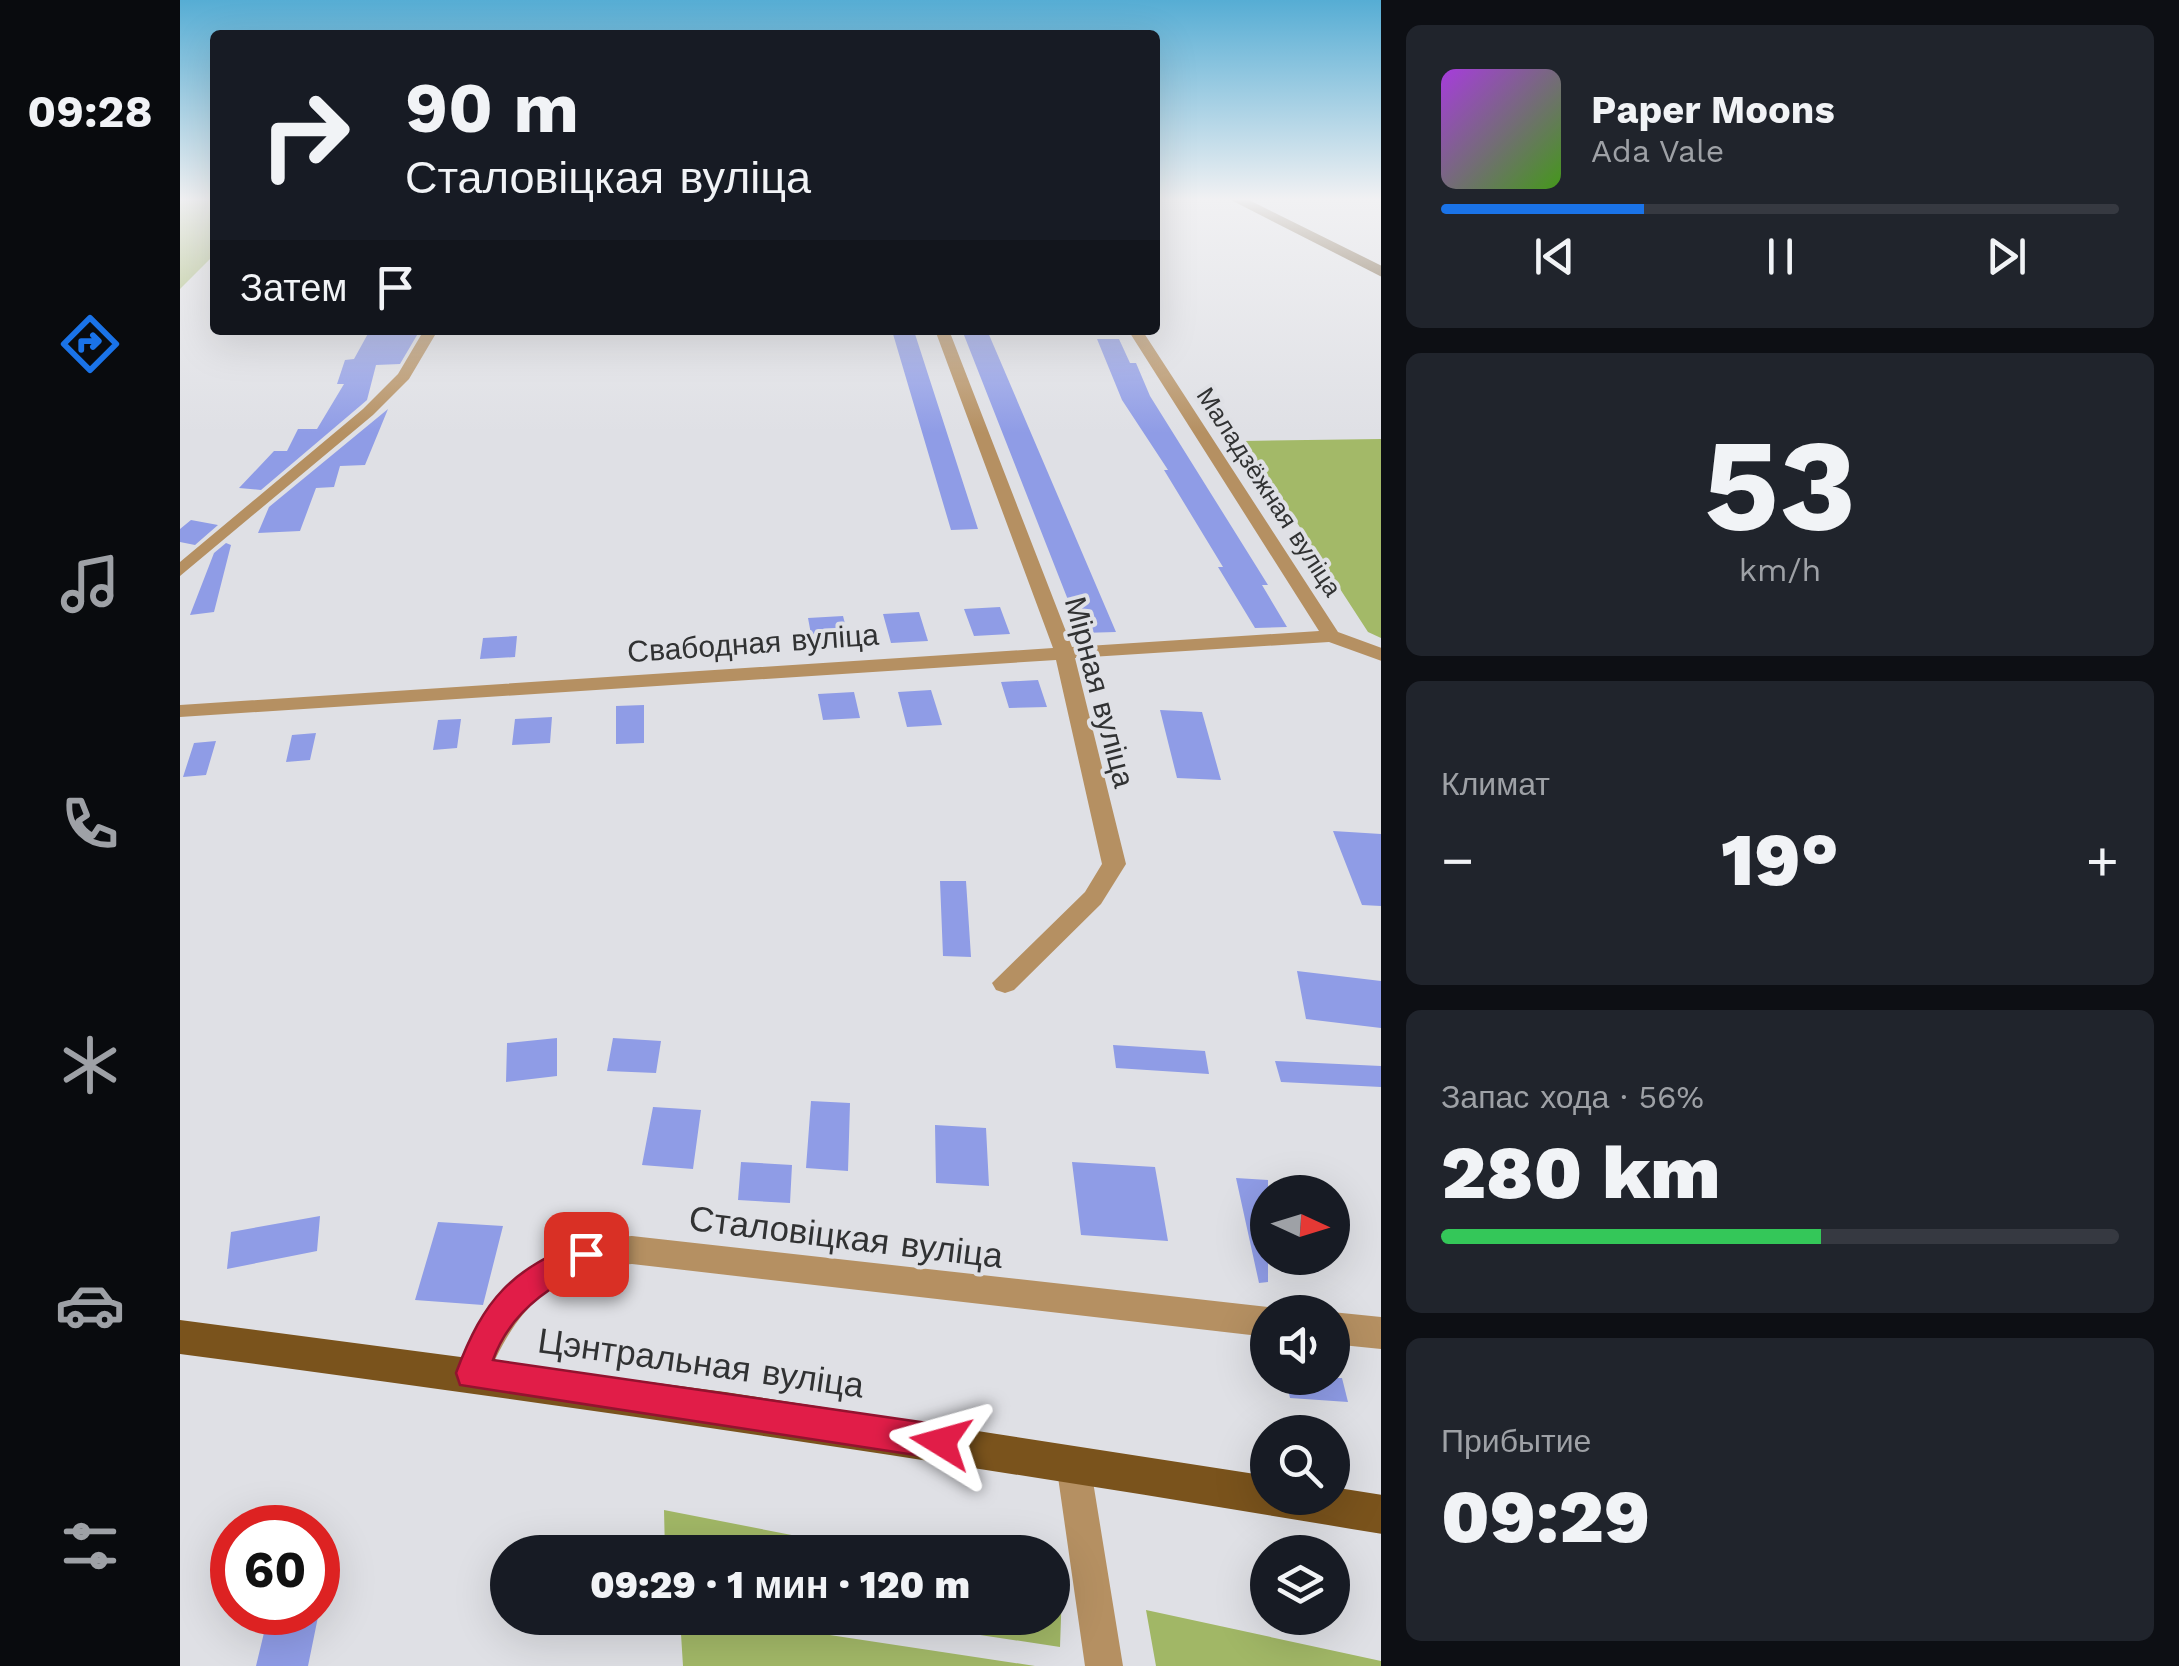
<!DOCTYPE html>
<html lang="ru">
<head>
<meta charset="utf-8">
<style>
	:root { --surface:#171b24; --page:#20242c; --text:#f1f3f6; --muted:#9ea1a6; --line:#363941; --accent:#1a73e8 }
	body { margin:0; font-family:"Work Sans",sans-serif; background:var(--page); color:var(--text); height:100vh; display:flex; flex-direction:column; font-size:38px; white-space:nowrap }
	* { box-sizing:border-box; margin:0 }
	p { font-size:32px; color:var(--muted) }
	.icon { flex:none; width:55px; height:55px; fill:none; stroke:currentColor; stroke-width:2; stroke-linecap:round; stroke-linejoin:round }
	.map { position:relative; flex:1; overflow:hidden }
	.drawer { display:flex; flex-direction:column; gap:25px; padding:25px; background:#0d0f14; width:798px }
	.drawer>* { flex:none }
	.top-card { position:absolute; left:30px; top:30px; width:950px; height:305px; border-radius:10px; box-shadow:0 10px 40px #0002; background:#171b24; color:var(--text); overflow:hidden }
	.needle { width:65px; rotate:94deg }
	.fabs { position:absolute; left:1070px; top:1175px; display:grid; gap:20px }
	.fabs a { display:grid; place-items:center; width:100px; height:100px; border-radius:50%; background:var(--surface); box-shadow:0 10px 40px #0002; font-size:50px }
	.speed { position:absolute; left:30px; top:1505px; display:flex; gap:20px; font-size:50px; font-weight:700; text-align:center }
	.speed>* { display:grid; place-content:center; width:130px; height:130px; border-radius:50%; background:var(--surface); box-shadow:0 10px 40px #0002; line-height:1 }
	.speed .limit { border:15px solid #d22; background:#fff; color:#111 }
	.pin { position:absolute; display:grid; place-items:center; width:85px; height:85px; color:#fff; margin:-42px; border-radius:20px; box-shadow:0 5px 15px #0006 }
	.me { position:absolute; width:110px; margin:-55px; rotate:278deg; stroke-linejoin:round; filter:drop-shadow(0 0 8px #0008) }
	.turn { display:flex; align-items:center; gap:35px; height:210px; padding:0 30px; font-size:45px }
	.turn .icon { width:130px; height:130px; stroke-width:2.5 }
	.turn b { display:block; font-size:70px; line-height:85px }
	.then { display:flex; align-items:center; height:95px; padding:0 30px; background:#0003; gap:20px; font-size:38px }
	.big { font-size:75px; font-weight:800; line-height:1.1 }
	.drawer .card { flex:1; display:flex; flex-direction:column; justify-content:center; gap:15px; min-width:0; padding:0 35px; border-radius:15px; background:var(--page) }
	.drawer .dial { align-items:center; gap:0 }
	.dial b { font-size:130px; line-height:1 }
	.song { display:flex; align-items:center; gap:30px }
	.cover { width:120px; height:120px; border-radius:15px; background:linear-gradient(135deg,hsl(280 70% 55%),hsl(100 70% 35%)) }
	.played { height:10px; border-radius:5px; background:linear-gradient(90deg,var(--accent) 30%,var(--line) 30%) }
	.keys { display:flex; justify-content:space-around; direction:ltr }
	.heat { display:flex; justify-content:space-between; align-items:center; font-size:55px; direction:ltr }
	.charge { height:15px; border-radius:8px; background:linear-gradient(90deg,#34c759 56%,var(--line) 0) }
	.trip { position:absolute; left:310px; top:1535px; width:580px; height:100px; border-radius:50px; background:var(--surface); box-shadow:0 10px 40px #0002; font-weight:800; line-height:100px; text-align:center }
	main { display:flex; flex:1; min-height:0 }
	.menu { display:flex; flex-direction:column; width:180px; justify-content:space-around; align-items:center; background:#090b0e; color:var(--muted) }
	.menu .icon { width:70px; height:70px }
	.menu .active { color:var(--accent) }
	.menu b { font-size:45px; color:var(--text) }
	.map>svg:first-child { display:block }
	.green { fill:#a3b968 }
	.forest { fill:#a1b766 }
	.building { fill:#8f9ce6 }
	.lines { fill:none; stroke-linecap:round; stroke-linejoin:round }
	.street { fill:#b59062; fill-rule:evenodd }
	.primary { fill:#7a531c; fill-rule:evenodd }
	.highway { fill:#5d4119; fill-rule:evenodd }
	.route { fill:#e11d48; stroke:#92132f; stroke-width:2.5 }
	.labels { text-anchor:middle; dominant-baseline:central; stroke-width:8; stroke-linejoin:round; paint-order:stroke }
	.far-street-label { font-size:25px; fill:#313233; stroke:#dfe0e5 }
	.street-label { font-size:30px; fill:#313233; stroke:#dfe0e5 }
	.near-street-label { font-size:35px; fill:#313233; stroke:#dfe0e5 }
</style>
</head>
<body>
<main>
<nav class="menu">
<b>09:28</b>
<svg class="icon active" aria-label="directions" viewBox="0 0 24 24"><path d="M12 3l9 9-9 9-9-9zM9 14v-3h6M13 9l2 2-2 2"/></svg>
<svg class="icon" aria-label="music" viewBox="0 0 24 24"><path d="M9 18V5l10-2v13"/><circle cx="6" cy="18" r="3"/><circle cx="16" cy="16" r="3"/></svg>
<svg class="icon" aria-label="phone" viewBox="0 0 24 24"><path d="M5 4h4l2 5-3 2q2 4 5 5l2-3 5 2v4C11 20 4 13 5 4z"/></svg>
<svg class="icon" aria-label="climate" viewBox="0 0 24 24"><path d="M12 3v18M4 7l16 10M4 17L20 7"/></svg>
<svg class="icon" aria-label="car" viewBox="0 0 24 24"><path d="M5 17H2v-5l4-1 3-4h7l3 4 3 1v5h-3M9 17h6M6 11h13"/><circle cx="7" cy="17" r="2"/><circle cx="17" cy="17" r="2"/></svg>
<svg class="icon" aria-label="filters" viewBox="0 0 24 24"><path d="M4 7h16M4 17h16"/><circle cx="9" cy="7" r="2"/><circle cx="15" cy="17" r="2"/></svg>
</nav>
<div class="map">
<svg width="1202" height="1666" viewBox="0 0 1202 1666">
	<rect width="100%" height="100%" fill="#dfe0e5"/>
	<!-- green -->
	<path class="green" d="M0,200H35V254L0,289Z
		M1201,439H1202L1201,638L1188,632L1064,441Z
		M500,1618H538L855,1666H503Z"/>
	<!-- forest -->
	<path class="forest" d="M484,1510L699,1552H485Z
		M873,1587L882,1589L880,1647L688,1618H872Z
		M966,1610L1201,1661V1666H976Z"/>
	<!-- building -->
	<path class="building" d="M190,330H240L220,364L196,365L187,400L180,406L81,490L59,488L94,451H107L118,429H137L164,384H157L165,360L174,359Z
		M782,330H807L936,632L901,633Z
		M713,334H735L798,529L771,530Z
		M917,339H939L950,363H956L970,396L1088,585H1082L1107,627L1075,628L1038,567H1043L984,470H988L942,400Z
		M208,409L185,465L160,466L154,487L136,488L120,531L78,533L89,507Z
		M11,520L38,525L15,545L0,542V529Z
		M46,543L51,545L34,612L10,615L34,553Z
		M820,607L830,634L794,636L784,609Z
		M739,612L748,641L711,643L703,614Z
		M663,616L670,643L633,645L628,618Z
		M337,636L335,657L300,659L303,638Z
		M858,680L867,707L829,708L821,682Z
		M751,690L762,725L727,727L718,692Z
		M674,692L680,718L643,720L638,694Z
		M464,705V743L436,744V706Z
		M980,710L1022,712L1041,780L997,778Z
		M372,717L370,743L332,745L335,719Z
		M281,719L277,748L253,750L258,720Z
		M136,733L130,760L106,762L112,735Z
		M36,741L26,775L3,777L14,743Z
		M1153,831L1202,834V906L1182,905Z
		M760,881H786L791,957L763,956Z
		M1117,971L1202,981V1028L1126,1019Z
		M377,1038V1076L326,1082L327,1043Z
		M433,1038L481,1041L476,1073L427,1071Z
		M933,1045L1025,1051L1029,1074L936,1068Z
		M1095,1061L1202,1066V1087L1101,1082Z
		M631,1101L670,1103L668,1171L626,1168Z
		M473,1107L521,1110L513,1169L462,1165Z
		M755,1125L806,1128L809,1186L756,1183Z
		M561,1162L612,1165L610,1203L558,1200Z
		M892,1162L975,1167L988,1241L901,1235Z
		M1056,1178L1088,1180V1282L1079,1283Z
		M140,1216L137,1251L47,1269L51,1232Z
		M258,1222L323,1226L303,1305L235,1300Z
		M1105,1378H1162L1168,1402L1110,1398Z
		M89,1612H139L128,1666H76Z"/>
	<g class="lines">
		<!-- street -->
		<path class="street" d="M244,330H258L229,379L193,415L0,576V562L183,409L218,374Z
			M755,330H769L892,647L1139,631L948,330H962L1158,632L1202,648V661L1149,642L895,658L946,864L921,904L834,990L825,993L816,990L812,983L905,892L922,864L876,660L0,717V705L873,648Z
			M452,1236L1088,1307L1100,1312H1088V1337L452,1264C369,1269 334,1311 304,1385L292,1389L280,1385L276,1373C311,1287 355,1241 452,1236Z
			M1152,1312L1202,1317V1349L1152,1344Z
			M893,1446L905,1451L910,1463L943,1666H905L876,1463L881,1451Z"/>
		<!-- primary -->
		<path class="primary" d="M0,1320L545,1392L1088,1476V1498H1152V1487L1202,1495V1534C803,1467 402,1407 0,1354Z"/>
		<!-- highway -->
		<path class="highway" d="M1051,200H1069L1202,266V277Z"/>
	</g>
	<!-- sky -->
	<linearGradient id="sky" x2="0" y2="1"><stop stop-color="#56add4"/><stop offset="0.46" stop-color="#f1f1f3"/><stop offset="1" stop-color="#f1f1f3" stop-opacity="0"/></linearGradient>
	<rect width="1202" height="433" fill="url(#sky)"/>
	<!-- route -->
	<path class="route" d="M406,1240L417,1244L421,1254L417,1265C372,1283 330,1312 313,1360L761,1425L773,1430L778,1442L773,1454L761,1459L280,1385L276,1373C304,1298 331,1269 406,1240Z"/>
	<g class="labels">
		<!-- far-street labels -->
		<g class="far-street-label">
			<text transform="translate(1089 492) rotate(57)">Маладзёжная вуліца</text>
		</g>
		<!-- street labels -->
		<g class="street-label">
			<text transform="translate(573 643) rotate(-4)">Свабодная вуліца</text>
			<text transform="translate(920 692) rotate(75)">Мірная вуліца</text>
		</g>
		<!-- near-street labels -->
		<g class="near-street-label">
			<text transform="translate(666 1237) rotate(7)">Сталовіцкая вуліца</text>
			<text transform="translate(521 1363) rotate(8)">Цэнтральная вуліца</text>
		</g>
	</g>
</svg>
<div class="fabs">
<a><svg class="needle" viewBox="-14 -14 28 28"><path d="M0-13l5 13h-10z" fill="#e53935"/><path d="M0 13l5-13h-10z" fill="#9ea1a6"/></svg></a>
<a><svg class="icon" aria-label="sound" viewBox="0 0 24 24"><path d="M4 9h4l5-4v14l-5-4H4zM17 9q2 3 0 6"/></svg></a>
<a><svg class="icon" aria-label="search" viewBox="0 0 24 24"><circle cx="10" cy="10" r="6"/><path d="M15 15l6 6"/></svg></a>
<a><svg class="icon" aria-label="layers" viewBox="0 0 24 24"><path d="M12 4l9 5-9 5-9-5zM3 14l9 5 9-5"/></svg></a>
</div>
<div class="speed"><div class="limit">60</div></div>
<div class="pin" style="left:406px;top:1254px;background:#d93025"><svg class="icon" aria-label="arrive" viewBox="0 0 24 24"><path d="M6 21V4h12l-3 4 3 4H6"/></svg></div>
<svg class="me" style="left:761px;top:1442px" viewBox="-20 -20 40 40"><path d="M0-17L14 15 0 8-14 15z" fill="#e11d48" stroke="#fff" stroke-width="4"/></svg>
<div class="trip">09:29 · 1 мин · 120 m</div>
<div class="top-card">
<div class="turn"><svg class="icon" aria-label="right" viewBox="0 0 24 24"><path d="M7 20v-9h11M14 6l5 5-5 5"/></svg><div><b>90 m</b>Сталовіцкая вуліца</div></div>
<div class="then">Затем<svg class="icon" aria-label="arrive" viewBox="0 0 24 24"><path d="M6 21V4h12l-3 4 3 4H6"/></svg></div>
</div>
</div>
<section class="drawer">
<div class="card">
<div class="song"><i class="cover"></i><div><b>Paper Moons</b><p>Ada Vale</p></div></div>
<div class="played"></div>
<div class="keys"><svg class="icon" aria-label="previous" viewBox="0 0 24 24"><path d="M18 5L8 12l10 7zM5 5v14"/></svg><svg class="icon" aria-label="pause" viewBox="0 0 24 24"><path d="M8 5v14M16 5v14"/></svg><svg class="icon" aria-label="next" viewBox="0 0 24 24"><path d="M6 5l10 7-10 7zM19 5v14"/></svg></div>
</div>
<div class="card dial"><b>53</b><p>km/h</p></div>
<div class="card"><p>Климат</p>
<div class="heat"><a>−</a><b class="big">19°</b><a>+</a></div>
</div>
<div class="card"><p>Запас хода · 56%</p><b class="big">280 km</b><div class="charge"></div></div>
<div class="card"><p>Прибытие</p><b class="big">09:29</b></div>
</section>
</main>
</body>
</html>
